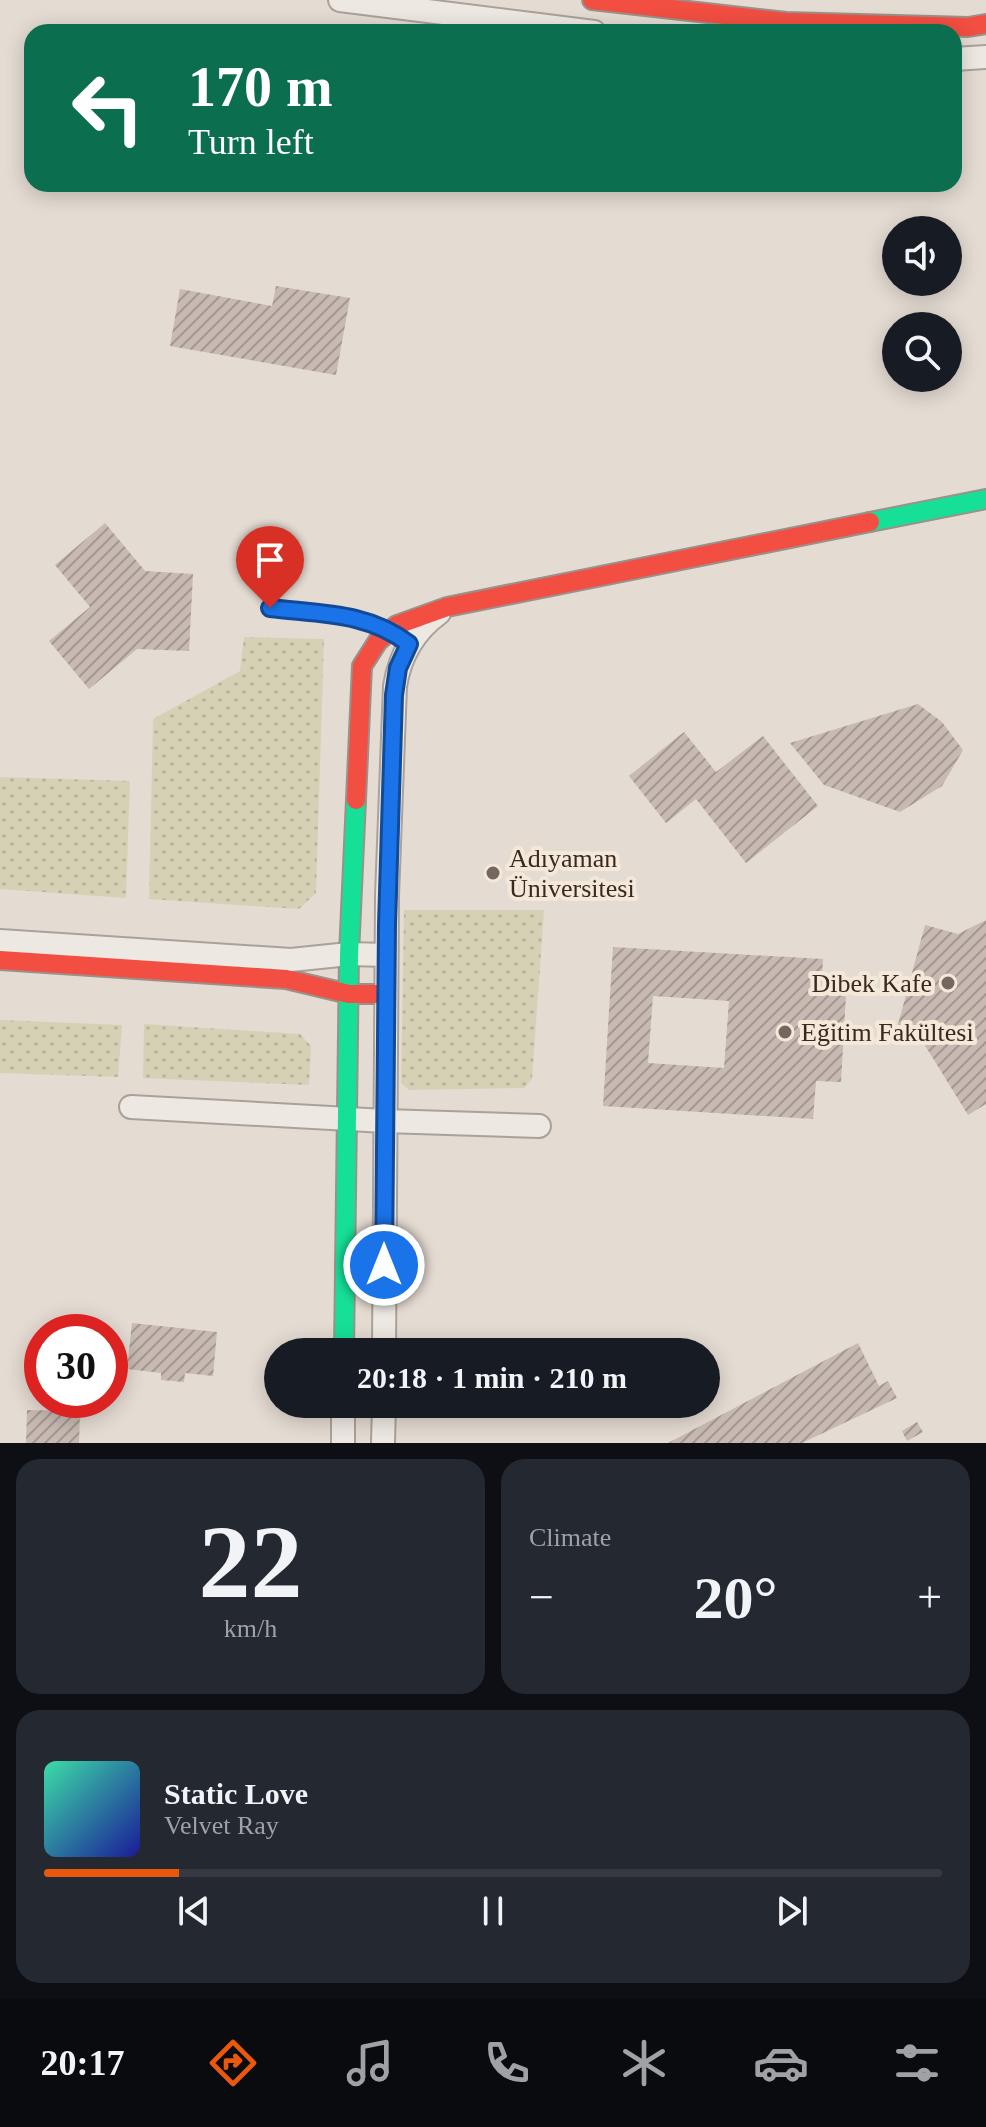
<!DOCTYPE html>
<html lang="en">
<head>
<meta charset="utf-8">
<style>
	:root { --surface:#171b24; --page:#242831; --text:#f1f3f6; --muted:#9ea1a6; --line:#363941; --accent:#ea580c }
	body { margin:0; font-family:Georgia,serif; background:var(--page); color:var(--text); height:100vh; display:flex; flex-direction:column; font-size:30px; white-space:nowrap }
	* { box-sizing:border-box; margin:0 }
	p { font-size:26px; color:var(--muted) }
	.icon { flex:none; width:44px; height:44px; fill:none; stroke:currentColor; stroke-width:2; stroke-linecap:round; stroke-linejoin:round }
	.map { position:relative; height:1443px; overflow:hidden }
	.panel { display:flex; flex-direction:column; gap:16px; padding:16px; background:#0d0f14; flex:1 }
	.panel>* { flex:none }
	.banner { position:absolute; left:24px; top:24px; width:938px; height:168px; border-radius:24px; box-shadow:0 4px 20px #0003; background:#0b6e4f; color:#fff; overflow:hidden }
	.controls { position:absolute; left:882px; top:216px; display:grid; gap:16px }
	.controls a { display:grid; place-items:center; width:80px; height:80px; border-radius:50%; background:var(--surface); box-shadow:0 4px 20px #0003; font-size:40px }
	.speed { position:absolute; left:24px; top:1314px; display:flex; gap:16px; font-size:40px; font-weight:700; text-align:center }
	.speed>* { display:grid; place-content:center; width:104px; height:104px; border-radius:50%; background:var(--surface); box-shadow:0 4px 20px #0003; line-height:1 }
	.speed .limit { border:12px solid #d22; background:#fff; color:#111 }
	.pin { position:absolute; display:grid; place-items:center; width:68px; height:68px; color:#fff; margin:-82px -34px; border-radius:50% 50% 50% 0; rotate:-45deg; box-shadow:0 0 8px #0007 }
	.pin .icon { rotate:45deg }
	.me { position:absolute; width:88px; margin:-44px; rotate:0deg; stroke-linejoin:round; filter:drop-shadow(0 0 6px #0008) }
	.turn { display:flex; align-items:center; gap:28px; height:168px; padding:0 32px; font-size:36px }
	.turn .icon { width:104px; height:104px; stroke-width:2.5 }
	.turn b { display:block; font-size:56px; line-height:68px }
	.big { font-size:60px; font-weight:700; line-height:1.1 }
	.panel .card { flex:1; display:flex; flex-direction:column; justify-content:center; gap:12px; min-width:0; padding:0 28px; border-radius:24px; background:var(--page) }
	.panel .dial { align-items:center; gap:0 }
	.dial b { font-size:104px; line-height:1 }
	.song { display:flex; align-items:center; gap:24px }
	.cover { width:96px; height:96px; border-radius:12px; background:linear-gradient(135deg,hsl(160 70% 55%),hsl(240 70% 35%)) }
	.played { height:8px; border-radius:4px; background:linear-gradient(90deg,var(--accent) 15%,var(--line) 15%) }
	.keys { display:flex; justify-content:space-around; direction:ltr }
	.heat { display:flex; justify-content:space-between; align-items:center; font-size:44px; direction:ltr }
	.panel .tiles { flex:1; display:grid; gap:16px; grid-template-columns:1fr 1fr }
	.card:last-child { grid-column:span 2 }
	.trip { position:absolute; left:264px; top:1338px; width:456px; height:80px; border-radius:40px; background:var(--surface); box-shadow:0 4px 20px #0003; font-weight:700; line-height:80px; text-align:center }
	.menu { display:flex; height:128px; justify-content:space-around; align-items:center; background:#090b0e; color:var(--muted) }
	.menu .icon { width:56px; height:56px }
	.menu .on { color:var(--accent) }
	.menu b { font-size:36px; color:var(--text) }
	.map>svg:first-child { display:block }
	.grass { fill:url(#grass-dots) }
	.building { fill:url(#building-hatch); fill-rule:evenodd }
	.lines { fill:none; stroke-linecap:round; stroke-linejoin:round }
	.lane-casing { stroke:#aaa19a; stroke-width:15 }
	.street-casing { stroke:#aaa19a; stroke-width:26 }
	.fast-casing { stroke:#9a918a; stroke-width:22 }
	.jam-casing { stroke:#9a918a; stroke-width:22 }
	.lane { stroke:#ede8e2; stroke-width:11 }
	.street { stroke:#ede8e2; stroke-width:22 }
	.fast { stroke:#16e098; stroke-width:18 }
	.jam { stroke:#f24e42; stroke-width:18 }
	.route-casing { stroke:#114b97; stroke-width:20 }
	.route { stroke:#1a73e8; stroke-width:14 }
	.poi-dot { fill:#756760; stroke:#f4e8d9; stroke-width:3 }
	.labels { text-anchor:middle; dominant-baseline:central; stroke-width:8; stroke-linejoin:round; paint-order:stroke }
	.poi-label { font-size:26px; fill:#392922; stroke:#f4e8d9; text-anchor:start }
</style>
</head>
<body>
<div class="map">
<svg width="986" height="1443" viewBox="0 0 986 1443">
	<defs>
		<pattern id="grass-dots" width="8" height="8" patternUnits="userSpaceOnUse" patternTransform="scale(2)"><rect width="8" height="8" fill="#d6d1b5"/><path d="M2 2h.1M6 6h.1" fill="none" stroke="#b8b39b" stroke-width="1.8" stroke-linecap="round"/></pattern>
		<pattern id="building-hatch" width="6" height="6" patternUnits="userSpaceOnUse" patternTransform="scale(2)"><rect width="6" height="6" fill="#c8bab3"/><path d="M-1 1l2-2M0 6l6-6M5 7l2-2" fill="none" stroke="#a39791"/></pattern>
	</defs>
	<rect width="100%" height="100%" fill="#e4dbd2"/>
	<!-- grass -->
	<path class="grass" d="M244,637L324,639L316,893L299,909L149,899L153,719L240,671Z
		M0,777L130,781L126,898L0,889Z
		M404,910H544L532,1079L524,1088L409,1090L401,1083Z
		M0,1020L122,1025L118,1077L0,1073Z
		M144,1024L300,1034L311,1046L309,1085L143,1078Z"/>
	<!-- building -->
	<path class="building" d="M276,286L350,298L336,375L170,346L180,289L272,306Z
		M105,523L145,571L193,574L189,651L137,649L89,689L49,641L90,607L55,565Z
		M918,704L942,722L963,750L942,786L900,812L824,785L790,743Z
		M684,732L716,772L763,736L818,806L746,863L696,799L666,823L629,776Z
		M986,920V1104L968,1115L921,1039L896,1032L925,925L958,934Z
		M613,947L823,959L821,994L846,995L841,1082L816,1081L813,1119L603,1106ZM653,996L729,1001L724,1068L648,1063Z
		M132,1323L217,1332L213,1376L185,1373L184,1382L161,1380V1373L127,1369Z
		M858,1343L879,1386L888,1381L897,1398L802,1443H668Z
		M27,1410L80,1411L79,1443H26Z
		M917,1422L923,1432L907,1441L902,1431Z"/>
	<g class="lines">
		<defs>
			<path id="lane" d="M270,608L367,620L386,627"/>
			<path id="street" d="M340,0L594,32
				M954,59L986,57
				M0,941L291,960L349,954L386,955
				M131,1107L385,1121L539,1126
				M384,1352L387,896L395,686C400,655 414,631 439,613
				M343,1443V1404
				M383,1443L384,1404"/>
			<path id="fast" d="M870,522L986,499
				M344,1352L349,954L356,800"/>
			<path id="jam" d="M592,0L786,22L968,27L986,24
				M356,800L362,666L378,641L397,625L447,607L870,522
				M0,960L286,979L349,994H386"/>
		</defs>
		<!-- lane casing -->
		<use href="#lane" class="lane-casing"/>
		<!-- street casing -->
		<use href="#street" class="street-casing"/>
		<!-- fast casing -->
		<use href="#fast" class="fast-casing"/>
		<!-- jam casing -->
		<use href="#jam" class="jam-casing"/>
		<!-- lane -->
		<use href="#lane" class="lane"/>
		<!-- street -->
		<use href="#street" class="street"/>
		<!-- fast -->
		<use href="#fast" class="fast"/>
		<!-- jam -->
		<use href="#jam" class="jam"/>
	</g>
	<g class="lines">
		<defs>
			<path id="route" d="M270,608C320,614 368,612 409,644L398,668L394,695L387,925L384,1265"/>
		</defs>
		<!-- route casing -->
		<use href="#route" class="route-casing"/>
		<!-- route -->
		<use href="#route" class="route"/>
	</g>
	<!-- markers -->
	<g class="poi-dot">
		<circle cx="493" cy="873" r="8"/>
		<circle cx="948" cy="983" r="8"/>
		<circle cx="785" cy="1032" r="8"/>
	</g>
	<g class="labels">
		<!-- poi labels -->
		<g class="poi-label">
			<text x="509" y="858">Adıyaman<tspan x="509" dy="30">Üniversitesi</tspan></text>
			<text x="932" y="983" text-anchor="end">Dibek Kafe</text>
			<text x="801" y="1032">Eğitim Fakültesi</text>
		</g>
	</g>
</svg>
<div class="controls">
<a><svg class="icon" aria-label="sound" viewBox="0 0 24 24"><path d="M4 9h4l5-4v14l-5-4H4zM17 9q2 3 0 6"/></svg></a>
<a><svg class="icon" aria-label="search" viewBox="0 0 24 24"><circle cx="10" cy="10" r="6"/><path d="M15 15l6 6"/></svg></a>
</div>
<div class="speed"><div class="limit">30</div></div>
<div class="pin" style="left:270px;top:608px;background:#d93025"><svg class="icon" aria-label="arrive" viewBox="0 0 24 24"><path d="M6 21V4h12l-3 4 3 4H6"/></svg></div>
<svg class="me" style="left:384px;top:1265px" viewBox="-20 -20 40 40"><circle r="17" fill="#1a73e8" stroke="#fff" stroke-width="3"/><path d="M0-11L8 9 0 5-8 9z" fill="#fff"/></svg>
<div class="trip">20:18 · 1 min · 210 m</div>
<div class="banner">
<div class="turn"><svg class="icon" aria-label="left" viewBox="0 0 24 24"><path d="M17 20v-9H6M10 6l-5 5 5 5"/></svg><div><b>170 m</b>Turn left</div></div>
</div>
</div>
<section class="panel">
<div class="tiles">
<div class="card dial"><b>22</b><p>km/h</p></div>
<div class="card"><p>Climate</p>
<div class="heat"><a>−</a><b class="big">20°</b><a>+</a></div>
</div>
<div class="card">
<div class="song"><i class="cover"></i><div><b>Static Love</b><p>Velvet Ray</p></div></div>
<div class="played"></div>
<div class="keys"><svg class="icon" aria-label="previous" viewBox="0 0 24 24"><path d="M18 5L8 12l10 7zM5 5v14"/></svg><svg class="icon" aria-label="pause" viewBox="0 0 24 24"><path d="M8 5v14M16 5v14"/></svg><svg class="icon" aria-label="next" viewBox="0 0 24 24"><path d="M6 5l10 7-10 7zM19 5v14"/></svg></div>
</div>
</div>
</section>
<nav class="menu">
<b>20:17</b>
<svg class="icon on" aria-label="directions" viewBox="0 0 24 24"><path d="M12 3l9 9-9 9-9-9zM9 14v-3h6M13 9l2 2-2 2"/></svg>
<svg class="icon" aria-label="music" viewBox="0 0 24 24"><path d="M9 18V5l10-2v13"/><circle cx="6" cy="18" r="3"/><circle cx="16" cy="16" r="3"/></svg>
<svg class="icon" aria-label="phone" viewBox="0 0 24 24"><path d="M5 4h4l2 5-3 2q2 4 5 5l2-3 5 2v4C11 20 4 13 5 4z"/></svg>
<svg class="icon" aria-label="climate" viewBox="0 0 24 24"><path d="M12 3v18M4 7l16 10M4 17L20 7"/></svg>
<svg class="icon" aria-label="car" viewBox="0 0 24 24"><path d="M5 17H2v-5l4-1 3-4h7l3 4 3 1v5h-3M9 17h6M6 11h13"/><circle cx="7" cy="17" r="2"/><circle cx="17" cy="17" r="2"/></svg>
<svg class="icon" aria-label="filters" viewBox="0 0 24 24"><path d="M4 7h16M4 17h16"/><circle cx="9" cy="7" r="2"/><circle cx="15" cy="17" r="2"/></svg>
</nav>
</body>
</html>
